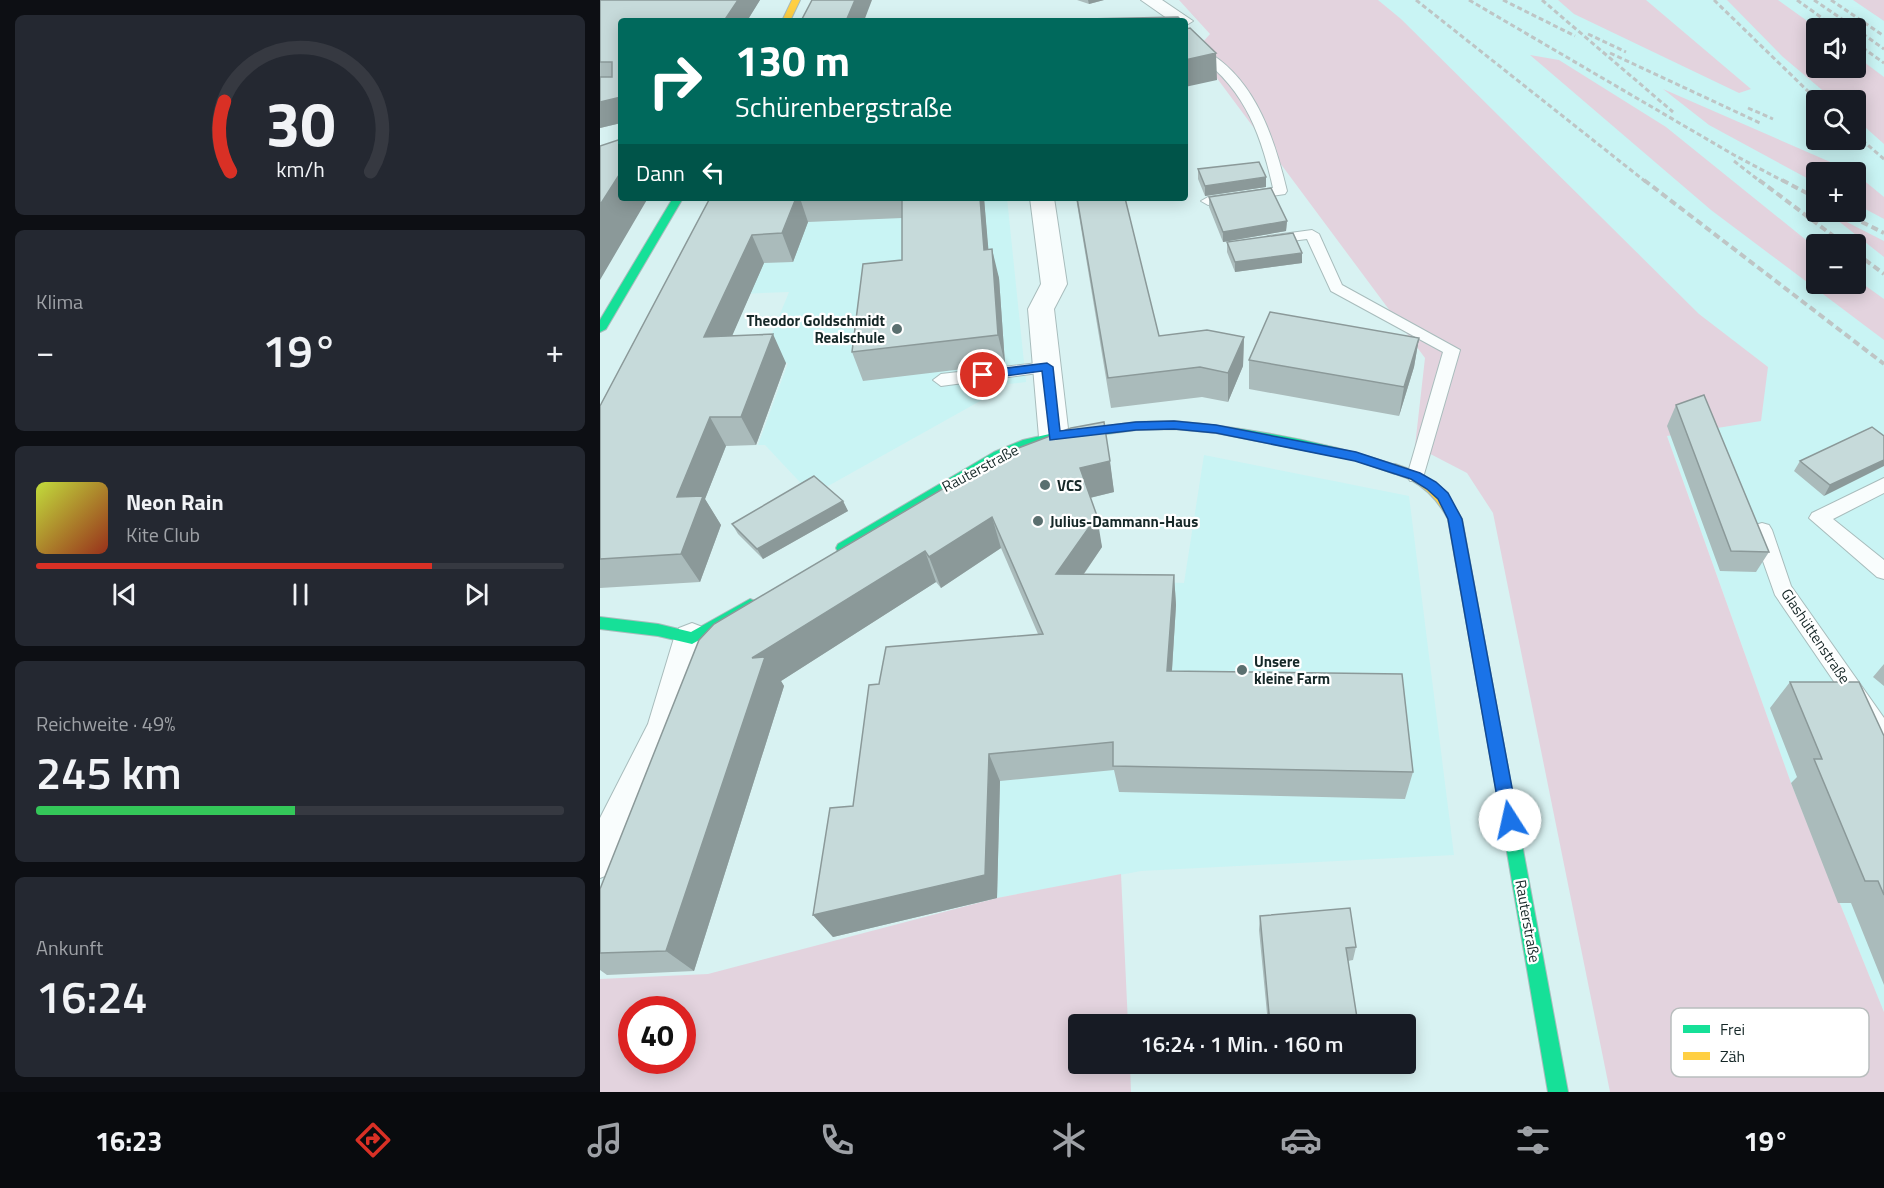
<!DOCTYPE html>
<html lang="de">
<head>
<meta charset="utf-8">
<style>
	:root { --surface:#171b24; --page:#242831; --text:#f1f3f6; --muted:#9ea1a6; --line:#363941; --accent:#d93025 }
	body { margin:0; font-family:"Titillium Web",sans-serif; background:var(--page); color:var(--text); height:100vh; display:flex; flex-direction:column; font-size:22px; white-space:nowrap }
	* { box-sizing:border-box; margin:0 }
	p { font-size:20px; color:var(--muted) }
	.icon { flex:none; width:33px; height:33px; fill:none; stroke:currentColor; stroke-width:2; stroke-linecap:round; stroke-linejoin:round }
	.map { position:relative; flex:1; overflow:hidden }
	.sheet { display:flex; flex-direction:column; gap:15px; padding:15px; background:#0d0f14; width:600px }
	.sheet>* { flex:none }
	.hud { position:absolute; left:18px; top:18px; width:570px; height:183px; border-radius:6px; box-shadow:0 3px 15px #0003; background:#00695c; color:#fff; overflow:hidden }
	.fabs { position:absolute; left:1206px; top:18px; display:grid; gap:12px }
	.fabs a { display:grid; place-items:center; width:60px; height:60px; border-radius:6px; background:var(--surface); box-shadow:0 3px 15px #0003; font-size:30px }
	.speed { position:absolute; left:18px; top:996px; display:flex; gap:12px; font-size:30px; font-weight:700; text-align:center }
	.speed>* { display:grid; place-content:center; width:78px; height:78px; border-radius:50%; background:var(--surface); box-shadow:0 3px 15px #0003; line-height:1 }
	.speed .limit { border:9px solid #d22; background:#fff; color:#111 }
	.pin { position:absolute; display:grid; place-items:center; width:51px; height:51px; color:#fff; margin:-26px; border:3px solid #fff; border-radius:50%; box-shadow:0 2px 6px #0007 }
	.me { position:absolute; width:66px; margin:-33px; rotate:350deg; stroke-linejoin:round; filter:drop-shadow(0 0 4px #0008) }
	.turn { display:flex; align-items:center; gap:21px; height:126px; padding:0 18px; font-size:27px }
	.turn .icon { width:78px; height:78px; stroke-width:2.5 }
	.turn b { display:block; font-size:42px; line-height:51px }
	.then { display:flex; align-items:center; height:57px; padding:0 18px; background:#0003; gap:12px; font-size:22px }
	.big { font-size:45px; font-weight:600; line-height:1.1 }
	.sheet .card { flex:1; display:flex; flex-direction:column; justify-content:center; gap:9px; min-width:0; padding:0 21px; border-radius:9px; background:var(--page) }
	.sheet .dial { align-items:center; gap:0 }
	.dial svg { height:156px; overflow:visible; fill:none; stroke:var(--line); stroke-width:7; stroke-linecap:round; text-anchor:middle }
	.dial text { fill:var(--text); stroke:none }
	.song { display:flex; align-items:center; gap:18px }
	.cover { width:72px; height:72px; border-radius:9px; background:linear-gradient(135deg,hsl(70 70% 55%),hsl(10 70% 35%)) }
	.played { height:6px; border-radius:3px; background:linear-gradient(90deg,var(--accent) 75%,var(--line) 75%) }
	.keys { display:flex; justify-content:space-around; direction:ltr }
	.heat { display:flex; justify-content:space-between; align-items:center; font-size:33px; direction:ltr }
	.charge { height:9px; border-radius:4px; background:linear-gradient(90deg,#34c759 49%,var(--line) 0) }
	.trip { position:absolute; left:468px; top:1014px; width:348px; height:60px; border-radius:6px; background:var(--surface); box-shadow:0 3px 15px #0003; font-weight:600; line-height:60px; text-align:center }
	.tab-bar { display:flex; height:96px; justify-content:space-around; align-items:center; background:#090b0e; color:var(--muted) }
	.tab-bar .icon { width:42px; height:42px }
	.tab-bar .active { color:var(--accent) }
	.tab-bar b { font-size:27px; color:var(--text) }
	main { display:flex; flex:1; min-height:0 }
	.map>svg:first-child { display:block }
	.built { fill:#c9f4f4; fill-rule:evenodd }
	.green { fill:#e3d3de; fill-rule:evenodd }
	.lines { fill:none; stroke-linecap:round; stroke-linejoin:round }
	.lane-casing { stroke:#a8bcbc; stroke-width:2 }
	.street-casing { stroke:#a8bcbc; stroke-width:2 }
	.fast-casing { stroke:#a8bcbc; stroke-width:2 }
	.slow-casing { stroke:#a8bcbc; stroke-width:2 }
	.lane { fill:#f9fdfd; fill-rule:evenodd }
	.street { fill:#f9fdfd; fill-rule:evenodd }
	.fast { fill:#16e098; fill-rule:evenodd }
	.slow { fill:#ffcf43; fill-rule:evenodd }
	.rail-far1 { stroke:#bec5c5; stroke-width:3; stroke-dasharray:5 3; stroke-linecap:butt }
	.rail { stroke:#bec5c5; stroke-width:4; stroke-dasharray:7 4; stroke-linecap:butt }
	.wall { fill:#abb }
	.shaded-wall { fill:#8b9999 }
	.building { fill:#c6dada; stroke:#8b9999; stroke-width:1.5 }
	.route { fill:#1a73e8; stroke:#114b97; stroke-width:1.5 }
	.poi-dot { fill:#5a6f6f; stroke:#fff; stroke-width:2 }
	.labels { text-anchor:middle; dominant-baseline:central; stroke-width:4.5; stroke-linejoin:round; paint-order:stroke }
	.poi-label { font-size:15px; font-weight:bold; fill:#162828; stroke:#fff; text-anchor:start }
	.street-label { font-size:15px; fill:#162828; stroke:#fff }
	.key { fill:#fff; stroke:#b9bebe; stroke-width:1.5 }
	.key-label { font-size:16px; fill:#162828 }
</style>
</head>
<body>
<main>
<section class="sheet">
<div class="card dial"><svg viewBox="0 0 100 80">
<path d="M14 69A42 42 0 1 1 86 69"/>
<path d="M14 69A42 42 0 0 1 11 33" stroke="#d93025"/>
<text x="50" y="56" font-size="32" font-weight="700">30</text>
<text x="50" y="72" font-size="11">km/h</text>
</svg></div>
<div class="card"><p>Klima</p>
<div class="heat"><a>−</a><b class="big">19°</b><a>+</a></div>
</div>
<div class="card">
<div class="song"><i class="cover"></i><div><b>Neon Rain</b><p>Kite Club</p></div></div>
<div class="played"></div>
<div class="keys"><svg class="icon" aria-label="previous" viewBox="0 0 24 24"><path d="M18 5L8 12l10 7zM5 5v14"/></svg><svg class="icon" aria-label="pause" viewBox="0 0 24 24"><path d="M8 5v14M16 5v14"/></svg><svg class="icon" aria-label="next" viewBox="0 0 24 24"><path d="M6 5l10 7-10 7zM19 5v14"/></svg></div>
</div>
<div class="card"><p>Reichweite · 49%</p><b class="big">245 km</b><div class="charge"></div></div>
<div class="card"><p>Ankunft</p><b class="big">16:24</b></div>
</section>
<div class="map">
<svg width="1284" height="1092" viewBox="0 0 1284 1092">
	<rect width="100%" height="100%" fill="#d8f2f2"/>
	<!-- built -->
	<path class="built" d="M724,0H1284V1012L1191,783L1067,435ZM1216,28H1256V68H1216ZM1216,100H1256V140H1216ZM1216,172H1256V212H1216ZM1216,244H1256V284H1216Z
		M137,198H407L426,382L400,385L398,391L212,495L165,445H158L188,363H160L189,292L90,296Z
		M604,455L809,496L854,855L541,871L397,898L402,703L559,582L584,583Z"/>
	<!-- green -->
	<path class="green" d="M579,0H778L801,19L1099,314L1168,367L1161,421L1067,436L1191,783L1284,1012V1092H1010L893,513L867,473L815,446L825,358L596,50L610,34Z
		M958,0H1046L1151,89L1139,93L974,14Z
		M1127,0H1178L1217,28L1216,68H1256V56L1284,77V144L1256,119V100H1234L1183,57Z
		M1253,0H1284V21Z
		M930,55L959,60L1066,127L1216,248V284H1256V279L1284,299V340L1111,210Z
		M1063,89L1251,171L1253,172H1216V183L1109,125Z
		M1256,174L1284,197V219L1256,204Z
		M1227,212L1284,241V257Z
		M521,874L528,1024H478V1064H530L531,1092H0V979L108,974L397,898ZM32,1010H82V1060H32Z"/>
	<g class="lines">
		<defs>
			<path id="lane" d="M590,46C598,44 604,49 611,54C657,83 675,141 687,191L685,194L608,205L601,201L608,197L673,188C660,129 642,84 590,50Z
				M712,230L719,234L742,285L860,350L822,481H810L807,476L843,352L731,291L707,239L668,244L661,240L668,236Z
				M447,362L455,367L453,371L341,386L333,380L341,374Z
				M1284,478V493L1233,519L1284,560V579L1277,577L1209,518L1212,513Z
				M1162,523L1169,525L1172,530L1191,586L1284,718V746L1276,743L1175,595L1152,530L1155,525Z"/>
			<path id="street" d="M541,0H562L593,21L585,26V21H571Z
				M430,198H454L467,284L454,309L469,437L465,444L454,447L443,444L439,437L428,309L441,284Z
				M92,623L105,628C125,669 38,830 15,872L0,878V818L48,724L74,638L79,628Z"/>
			<path id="fast" d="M73,198H83L6,329L0,332V320Z
				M574,421C650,428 727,442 799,466L801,469L795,474L755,460L616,433L574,429L536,430L454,441L430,447L402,458L248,552H238L236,548L238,544L394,452L423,440L454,433L536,422Z
				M150,599L155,601L157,605L155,609L92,644L58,636L0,629V617L58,624L91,632Z
				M909,809L915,811L917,817L968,1092H948L901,817L903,811Z"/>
			<path id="slow" d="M192,0H200L190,21H182Z
				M795,464C827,474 846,490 862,519L917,817L915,823L909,825L903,823L901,817L848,519C839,502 828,489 811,480C803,476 794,475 789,469Z"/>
		</defs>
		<!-- lane casing -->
		<use href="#lane" class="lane-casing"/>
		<!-- street casing -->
		<use href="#street" class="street-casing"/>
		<!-- fast casing -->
		<use href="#fast" class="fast-casing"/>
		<!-- slow casing -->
		<use href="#slow" class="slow-casing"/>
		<!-- lane -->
		<use href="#lane" class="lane"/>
		<!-- street -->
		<use href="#street" class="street"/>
		<!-- fast -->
		<use href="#fast" class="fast"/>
		<!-- slow -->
		<use href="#slow" class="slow"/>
		<!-- rail-far1 -->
		<path class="rail-far1" d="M816,0L1046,182
			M869,0L1134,155L1185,182
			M903,0L975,36
			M942,0L1073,112
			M1114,0L1217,100
			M1197,0L1236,28
			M1214,0L1255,28
			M1231,0L1284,36
			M1256,29L1284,49
			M988,34L1026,52
			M1256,43L1284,63
			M1010,53L1160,123
			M1148,108L1173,119
			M1256,135L1284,159
			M1134,161L1161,182"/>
		<!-- rail -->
		<path class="rail" d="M1044,180L1284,364
			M1159,180L1244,244
			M1182,180L1216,198
			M1242,212L1284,233
			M1256,253L1284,274"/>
	</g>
	<!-- wall -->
	<path class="wall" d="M0,0H160L147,21H21V123L0,128Z
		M477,0H504L489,4Z
		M598,169L666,177V187L605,196L598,179Z
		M609,197L687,221L686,231L623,242L609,207Z
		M110,198H384L388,250L399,278L405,364L263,381L252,352L302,260V218L208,222L193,262L164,263L132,335L186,363L156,445L126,446L105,499L121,525L100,582L0,588V406Z
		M476,198H525L559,336L644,337L643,366L628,402L602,397L511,408Z
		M627,242L702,263L635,272L627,252Z
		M819,338L814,367L799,416L649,389V360Z
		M1076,405L1169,552L1156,572L1120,571L1067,426Z
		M504,422L514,492L490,498L502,547L484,574L574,575L576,605L572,671L813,772L805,799L519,792L514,770L400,781L397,898L233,937L213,915L253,806L279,684L438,634L401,548L341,588L336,582L181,681L184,686L94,971L7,975L0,970V889L99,640Z
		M1272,427L1224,496L1194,471L1200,461Z
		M243,501L248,511L163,559L138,534L132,524Z
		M1284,664V686L1273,677Z
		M1190,682L1284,736V985L1251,903H1238L1191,783L1197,777L1170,708Z
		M660,916L756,947L753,960L748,961L758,1024H668L659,930Z"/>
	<!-- shaded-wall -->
	<path class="shaded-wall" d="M138,0H160L147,21H124Z
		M255,0H272L264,21H246Z
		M488,0H504L489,4Z
		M616,53L617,80L585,87V60Z
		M21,97V123L0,128V102Z
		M21,172V198H48L0,280V205Z
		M666,177V187L605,196V186Z
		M196,198H200L208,222L193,262L182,233Z
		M380,198H384L391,279L384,250Z
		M687,221L686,231L623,242V232Z
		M152,235L164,263L119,366L104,337Z
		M392,249L399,278L405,364L398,335Z
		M702,253V263L635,272V262Z
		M173,334L186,363L156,445L141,417Z
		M644,337L643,366L628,402V373Z
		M819,338L814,367L799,416L804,387Z
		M110,417L126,446L105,499L121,525L100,582L81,554L77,497Z
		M1284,460V466L1224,496L1230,485Z
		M510,461L514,492L485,499L480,468Z
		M243,501L248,511L163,559L157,549Z
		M497,516L502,547L463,604L456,574Z
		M392,517L401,548L341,588L329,557Z
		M325,551L336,582L181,681L184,686L94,971L66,951L152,658Z
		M574,575L576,605L570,700L567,671Z
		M389,754L400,781L397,898L233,937L213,915Z"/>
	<!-- building -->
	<path class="building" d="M0,0H138L124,21H21V97L0,102V77H12V62H0Z
		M212,0H255L246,21H201Z
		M578,17L582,21L439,20Z
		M590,28L616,53L585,60V29Z
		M21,139V172L0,205V146Z
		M659,162L666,177L605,186L598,169Z
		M671,188L687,221L623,232L609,197Z
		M110,198H196L182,233L152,235L104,337L173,334L141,417H110L77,497L103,496L81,554L0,559V406Z
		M302,198H380L384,250L392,249L398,335L252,352L263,264L302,260Z
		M477,198H525L559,336L607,330L644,337L628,373L600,367L508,378Z
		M693,233L702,253L635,262L627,242Z
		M670,312L819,338L804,387L649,360Z
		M1104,395L1169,552L1131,551L1076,405Z
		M504,422L510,461L480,468L497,516L456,574L574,575L567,671L802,674L813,772L513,766V742L389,754L385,875L213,915L230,808L253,806L269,685L279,684L286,647L443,634L392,517L329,557L325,551L152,658L165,657L66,951L0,953V889L99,640L114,624L400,455L471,428Z
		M1272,427L1284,436V460L1230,485L1200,461Z
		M214,476L243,501L157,549L132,524Z
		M1190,682H1259L1284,736V895L1278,881H1265L1214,759H1222Z
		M750,908L756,947L746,948L758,1024H670L660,916Z"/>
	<!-- route -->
	<path class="route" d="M447,363L453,367L460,431L536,422L574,421L616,425L756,452L820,473L836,482L848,493L862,519L918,820L916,825L910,828L904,825L901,820L848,519L838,499L827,489L811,479L755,461L616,433L574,429L536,430L450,440L442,371L383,379L378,375L383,371Z"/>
	<!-- markers -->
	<g class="poi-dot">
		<circle cx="297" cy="329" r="6"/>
		<circle cx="445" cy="485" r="6"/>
		<circle cx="438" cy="521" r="6"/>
		<circle cx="642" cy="670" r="6"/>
	</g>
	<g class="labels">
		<!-- poi labels -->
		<g class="poi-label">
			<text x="285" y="320" text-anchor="end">Theodor Goldschmidt<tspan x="285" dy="17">Realschule</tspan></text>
			<text x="457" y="485">VCS</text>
			<text x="450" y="521">Julius-Dammann-Haus</text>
			<text x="654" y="661">Unsere<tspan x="654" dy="17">kleine Farm</tspan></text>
		</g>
		<!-- street labels -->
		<g class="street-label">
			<text transform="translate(380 468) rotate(-28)">Rauterstraße</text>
			<text transform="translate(1216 636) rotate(56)">Glashüttenstraße</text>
			<text transform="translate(928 921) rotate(80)">Rauterstraße</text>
		</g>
	</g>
	<!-- legend -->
	<rect x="1071" y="1008" width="198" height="69" rx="9" class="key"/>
	<rect x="1083" y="1025" width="27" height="8" fill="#16e098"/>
	<rect x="1083" y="1052" width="27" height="8" fill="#ffcf43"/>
	<g class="key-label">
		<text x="1120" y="1035">Frei</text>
		<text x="1120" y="1062">Zäh</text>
	</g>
</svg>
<div class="fabs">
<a><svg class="icon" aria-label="sound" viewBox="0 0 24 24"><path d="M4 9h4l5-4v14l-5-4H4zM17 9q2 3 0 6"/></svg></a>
<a><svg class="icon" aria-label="search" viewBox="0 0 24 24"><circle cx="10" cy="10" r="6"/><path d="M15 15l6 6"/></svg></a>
<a>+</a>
<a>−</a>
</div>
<div class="speed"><div class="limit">40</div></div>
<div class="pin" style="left:383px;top:375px;background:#d93025"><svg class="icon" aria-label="arrive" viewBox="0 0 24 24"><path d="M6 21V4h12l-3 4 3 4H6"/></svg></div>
<svg class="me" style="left:910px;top:820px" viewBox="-20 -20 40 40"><circle r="19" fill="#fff"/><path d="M0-13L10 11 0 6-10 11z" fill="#1a73e8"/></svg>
<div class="trip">16:24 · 1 Min. · 160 m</div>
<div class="hud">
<div class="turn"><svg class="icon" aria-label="right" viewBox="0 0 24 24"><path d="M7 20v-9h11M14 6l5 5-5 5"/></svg><div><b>130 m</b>Schürenbergstraße</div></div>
<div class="then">Dann<svg class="icon" aria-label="left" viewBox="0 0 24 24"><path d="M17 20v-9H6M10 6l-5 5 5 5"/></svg></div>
</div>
</div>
</main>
<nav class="tab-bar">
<b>16:23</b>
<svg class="icon active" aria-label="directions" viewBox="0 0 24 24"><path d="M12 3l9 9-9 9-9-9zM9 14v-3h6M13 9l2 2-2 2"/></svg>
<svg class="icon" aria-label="music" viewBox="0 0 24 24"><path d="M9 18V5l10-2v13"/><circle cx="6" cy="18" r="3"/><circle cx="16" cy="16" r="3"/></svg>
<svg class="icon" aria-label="phone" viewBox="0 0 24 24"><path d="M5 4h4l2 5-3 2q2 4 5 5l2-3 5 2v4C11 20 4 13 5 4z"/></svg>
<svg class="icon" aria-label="climate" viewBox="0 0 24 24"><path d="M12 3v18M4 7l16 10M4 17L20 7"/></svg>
<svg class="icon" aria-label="car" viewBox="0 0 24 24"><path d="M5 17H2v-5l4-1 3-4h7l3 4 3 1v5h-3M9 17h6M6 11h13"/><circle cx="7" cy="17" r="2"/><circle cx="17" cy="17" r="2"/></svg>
<svg class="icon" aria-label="filters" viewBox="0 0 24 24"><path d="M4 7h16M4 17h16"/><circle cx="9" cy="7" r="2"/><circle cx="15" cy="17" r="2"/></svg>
<b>19°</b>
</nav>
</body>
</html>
